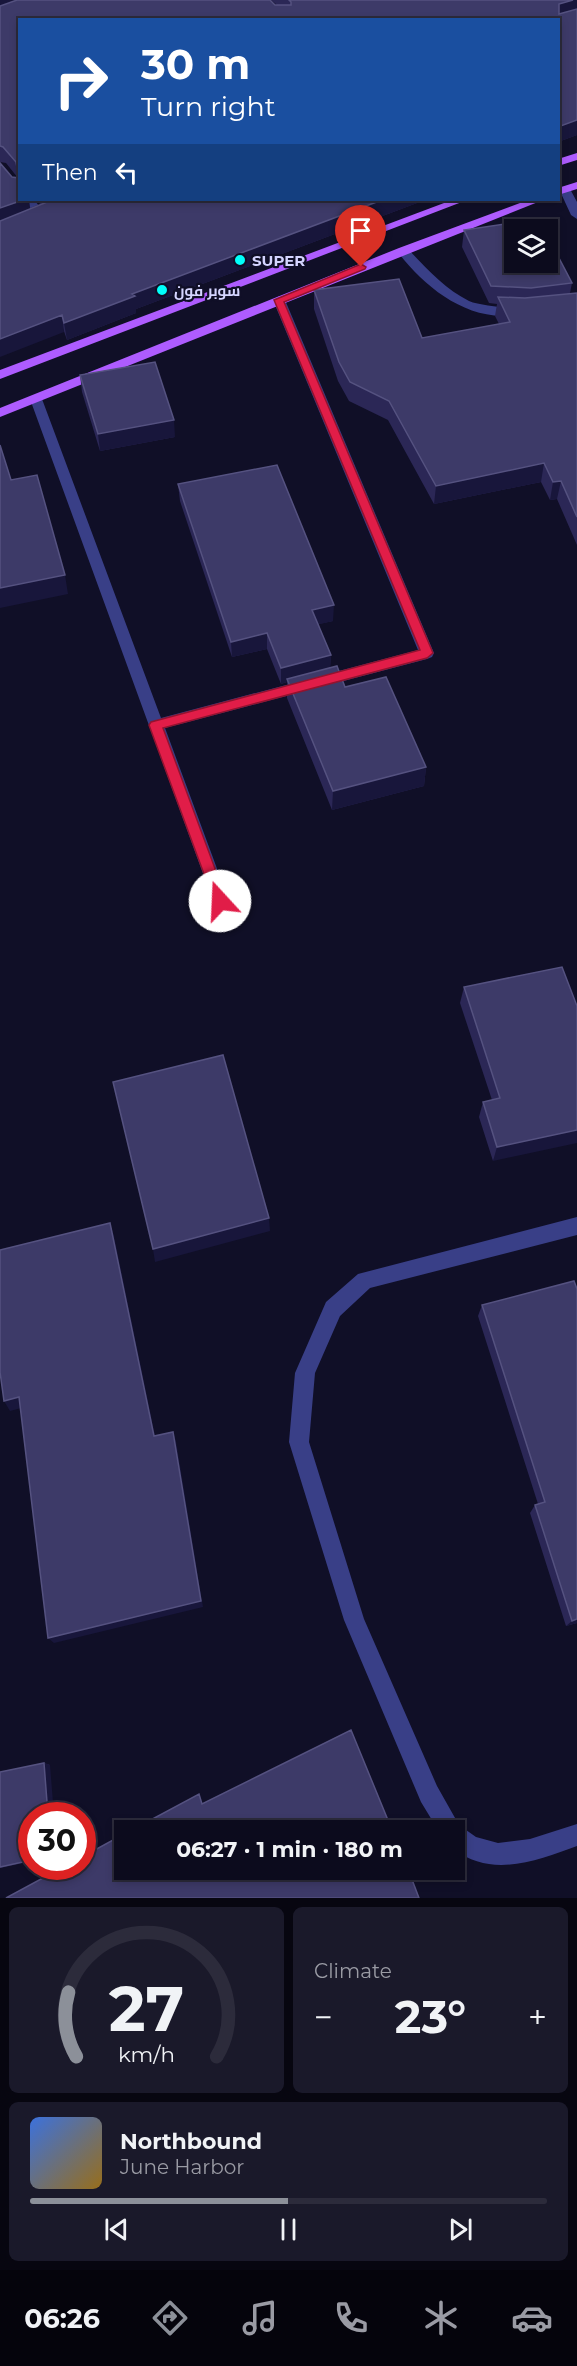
<!DOCTYPE html>
<html lang="en">
<head>
<meta charset="utf-8">
<style>
	:root { --surface:#0c0b1d; --page:#1a192a; --text:#f1f3f6; --muted:#9a9ba4; --line:#2c2b3b; --accent:#8c9099 }
	body { margin:0; font-family:Montserrat,Cairo,sans-serif; background:var(--page); color:var(--text); height:100vh; display:flex; flex-direction:column; font-size:22px; white-space:nowrap }
	* { box-sizing:border-box; margin:0 }
	p { font-size:20px; color:var(--muted) }
	.icon { flex:none; width:33px; height:33px; fill:none; stroke:currentColor; stroke-width:2; stroke-linecap:round; stroke-linejoin:round }
	.map { position:relative; height:1898px; overflow:hidden }
	.panel { display:flex; flex-direction:column; gap:9px; padding:9px; background:#070610; flex:1 }
	.panel>* { flex:none }
	.banner { position:absolute; left:18px; top:18px; width:542px; height:183px; border-radius:0px; box-shadow:0 3px 9px #0003,0 0 0 2px var(--line); background:#1a4fa0; color:#fff; overflow:hidden }
	.fabs { position:absolute; left:504px; top:219px; display:grid; gap:12px }
	.fabs a { display:grid; place-items:center; width:54px; height:54px; border-radius:0px; background:var(--surface); box-shadow:0 3px 9px #0003,0 0 0 2px var(--line); font-size:30px }
	.speed { position:absolute; left:18px; top:1802px; display:flex; gap:12px; font-size:30px; font-weight:700; text-align:center }
	.speed>* { display:grid; place-content:center; width:78px; height:78px; border-radius:50%; background:var(--surface); box-shadow:0 3px 9px #0003,0 0 0 2px var(--line); line-height:1 }
	.speed .limit { border:9px solid #d22; background:#fff; color:#111 }
	.pin { position:absolute; display:grid; place-items:center; width:51px; height:51px; color:#fff; margin:-62px -26px; border-radius:50% 50% 50% 0; rotate:-45deg; box-shadow:0 0 6px #0007 }
	.pin .icon { rotate:45deg }
	.me { position:absolute; width:66px; margin:-33px; rotate:340deg; stroke-linejoin:round; filter:drop-shadow(0 0 4px #0008) }
	.turn { display:flex; align-items:center; gap:21px; height:126px; padding:0 24px; font-size:27px }
	.turn .icon { width:78px; height:78px; stroke-width:2.5 }
	.turn b { display:block; font-size:42px; line-height:51px }
	.then { display:flex; align-items:center; height:57px; padding:0 24px; background:#0003; gap:12px; font-size:22px }
	.big { font-size:45px; font-weight:700; line-height:1.1 }
	.panel .tile { flex:1; display:flex; flex-direction:column; justify-content:center; gap:9px; min-width:0; padding:0 21px; border-radius:9px; background:var(--page) }
	.panel .dial { align-items:center; gap:0 }
	.dial svg { height:156px; overflow:visible; fill:none; stroke:var(--line); stroke-width:7; stroke-linecap:round; text-anchor:middle }
	.dial text { fill:var(--text); stroke:none }
	.song { display:flex; align-items:center; gap:18px }
	.cover { width:72px; height:72px; border-radius:9px; background:linear-gradient(135deg,hsl(220 70% 55%),hsl(40 70% 35%)) }
	.played { height:6px; border-radius:3px; background:linear-gradient(90deg,var(--accent) 50%,var(--line) 50%) }
	.keys { display:flex; justify-content:space-around; direction:ltr }
	.heat { display:flex; justify-content:space-between; align-items:center; font-size:33px; direction:ltr }
	.panel .tiles { flex:1; display:grid; gap:9px; grid-template-columns:1fr 1fr }
	.tile:last-child { grid-column:span 2 }
	.trip { position:absolute; left:114px; top:1820px; width:351px; height:60px; border-radius:0px; background:var(--surface); box-shadow:0 3px 9px #0003,0 0 0 2px var(--line); font-weight:700; line-height:60px; text-align:center }
	.dock { display:flex; height:96px; justify-content:space-around; align-items:center; background:#05040c; color:var(--muted) }
	.dock .icon { width:42px; height:42px }
	.dock .current { color:var(--accent) }
	.dock b { font-size:27px; color:var(--text) }
	.map>svg:first-child { display:block }
	.lines { fill:none; stroke-linecap:round; stroke-linejoin:round }
	.service { fill:#393f87; fill-rule:evenodd }
	.minor { fill:#393f87; fill-rule:evenodd }
	.primary { fill:#ae5cff; fill-rule:evenodd }
	.wall { fill:#2b2756 }
	.shaded-wall { fill:#18163b }
	.building { fill:#3d3a68; stroke:#555280; stroke-width:1.5 }
	.route { fill:#e11d48; stroke:#92132f; stroke-width:1.5 }
	.poi-dot { fill:#01fffa; stroke:#100f27; stroke-width:2 }
	.labels { text-anchor:middle; dominant-baseline:central; stroke-width:4.5; stroke-linejoin:round; paint-order:stroke }
	.far-poi-label { font-size:15px; font-weight:bold; fill:#d5d5ff; stroke:#100f27; text-anchor:start }
</style>
</head>
<body>
<div class="map">
<svg width="577" height="1898" viewBox="0 0 577 1898">
	<rect width="100%" height="100%" fill="#100f27"/>
	<g class="lines">
		<!-- service -->
		<path class="service" d="M403,247L407,248C426,268 445,289 469,301C483,307 518,307 524,313C519,319 510,317 502,316C459,315 422,284 397,251Z"/>
		<!-- minor -->
		<path class="minor" d="M565,186L569,187L577,202V219L571,215L559,189Z
			M23,200H34L48,216L46,219H38Z
			M279,296L285,300L434,653L432,657L427,659L165,728L229,901L227,906L221,908L215,906L213,901L30,399L36,395L42,399L161,718L418,650L273,300Z
			M577,1217V1235L370,1288L340,1316L315,1373L309,1442L364,1619L437,1786L459,1825L476,1837L498,1843L530,1839L577,1824V1846C538,1860 492,1879 454,1849V1830H438L421,1802L344,1620L289,1442L295,1373L326,1302L358,1274Z"/>
		<!-- primary -->
		<path class="primary" d="M577,153V160L558,166V159Z
			M577,182V189L558,195V188Z
			M452,200H467L0,379V370Z
			M528,200H543L0,417V408L399,248Z"/>
	</g>
	<!-- wall -->
	<path class="wall" d="M0,0L275,5H277L271,0H577V135L558,142V20H20V200L30,208L40,204L37,200H425L136,309V313L67,340L12,177L18,178L6,163L0,162Z
		M464,230L572,283L570,293H577V545L557,499L550,500L541,482L434,504L388,420L349,401L338,381L314,309V290L422,338L499,324L495,316L497,304L489,303L462,247Z
		M80,375L175,437L100,451L82,392Z
		M178,484L333,621L318,624L331,655L330,667L345,687L426,767L424,786L332,810L287,698V682L281,684L267,649L232,657L180,501Z
		M464,987L577,1006L493,1161L479,1117L483,1102L492,1100L460,1003Z
		M577,1289V1623L566,1626L530,1513L535,1505L538,1504L478,1316L482,1305Z
		M44,1763L50,1765L32,1815V1861L0,1868V1772Z"/>
	<!-- shaded-wall -->
	<path class="shaded-wall" d="M0,0H38L0,14Z
		M573,0H577V15L558,20L559,4Z
		M577,120V135L558,142V127Z
		M23,200H29L31,214L0,226V208Z
		M43,200H73L45,209Z
		M382,200H425L136,309V313L67,340L64,323L132,294Z
		M62,315L64,332L0,357V339Z
		M174,420L175,437L100,451L98,434Z
		M544,463L541,482L434,504L436,486Z
		M561,481L557,499L550,500L553,482Z
		M65,575L68,594L0,608V588Z
		M334,605L333,621L312,626V610Z
		M267,633V649L232,657L231,642Z
		M331,655L330,671L287,679V682L281,684V668Z
		M426,767L424,786L332,810L333,791Z
		M577,1130V1143L493,1161L497,1147Z
		M269,1218L270,1231L155,1262L153,1249Z
		M110,1223L114,1236L157,1445L154,1436Z
		M19,1397L25,1407L10,1411L4,1401Z
		M173,1432L176,1441L203,1607L54,1643L48,1638Z
		M577,1619V1623L566,1626L572,1621Z
		M44,1763L50,1765L54,1815H48Z"/>
	<!-- building -->
	<path class="building" d="M17,0H270L275,5H291V2L289,0H573L559,4V14L577,9V120L558,127V20H20V183L19,185L20,186V200H23L0,208V163L12,177L19,178L16,162L3,147L0,146V6Z
		M52,200H382L132,294L135,296L64,323L62,315L0,339V221Z
		M538,219L544,230H514V262H548V237L572,283L531,288L491,286L464,230Z
		M399,279L422,338L510,322L498,297L525,298L577,293V517L561,481L553,482L544,463L436,486L389,401L350,382L339,362L314,290Z
		M155,362L174,420L98,434L80,375Z
		M0,445L11,480L37,475L65,575L0,588Z
		M277,465L334,605L312,610L331,655L281,668L267,633L231,642L178,484Z
		M337,666L345,687L386,677L426,767L333,791L287,679Z
		M562,967L577,1006V1130L497,1147L483,1102L500,1098L464,987Z
		M223,1055L269,1218L153,1249L113,1082Z
		M110,1223L154,1436L173,1432L201,1601L48,1638L19,1397L4,1401L0,1372V1250Z
		M574,1281L577,1289V1619L572,1621L535,1505L545,1502L482,1305Z
		M351,1730L392,1830H132L199,1794L202,1804Z
		M44,1763L48,1815H32V1860L0,1867V1772Z
		M124,1834V1869H408L419,1898H6L65,1866H82V1857Z"/>
	<!-- route -->
	<path class="route" d="M361,264L366,267L365,269L284,302L433,653L427,658L163,728L227,901L220,906L214,901L149,725L151,722L420,650L274,300Z"/>
	<!-- markers -->
	<g class="poi-dot">
		<circle cx="240" cy="260" r="6"/>
		<circle cx="162" cy="290" r="6"/>
	</g>
	<g class="labels">
		<!-- far-poi labels -->
		<g class="far-poi-label">
			<text x="252" y="260">SUPER</text>
			<text x="174" y="290">سوبر فون</text>
		</g>
	</g>
</svg>
<div class="fabs">
<a><svg class="icon" aria-label="layers" viewBox="0 0 24 24"><path d="M12 4l9 5-9 5-9-5zM3 14l9 5 9-5"/></svg></a>
</div>
<div class="speed"><div class="limit">30</div></div>
<div class="pin" style="left:361px;top:267px;background:#d93025"><svg class="icon" aria-label="arrive" viewBox="0 0 24 24"><path d="M6 21V4h12l-3 4 3 4H6"/></svg></div>
<svg class="me" style="left:220px;top:901px" viewBox="-20 -20 40 40"><circle r="19" fill="#fff"/><path d="M0-13L10 11 0 6-10 11z" fill="#e11d48"/></svg>
<div class="trip">06:27 · 1 min · 180 m</div>
<div class="banner">
<div class="turn"><svg class="icon" aria-label="right" viewBox="0 0 24 24"><path d="M7 20v-9h11M14 6l5 5-5 5"/></svg><div><b>30 m</b>Turn right</div></div>
<div class="then">Then<svg class="icon" aria-label="left" viewBox="0 0 24 24"><path d="M17 20v-9H6M10 6l-5 5 5 5"/></svg></div>
</div>
</div>
<section class="panel">
<div class="tiles">
<div class="tile dial"><svg viewBox="0 0 100 80">
<path d="M14 69A42 42 0 1 1 86 69"/>
<path d="M14 69A42 42 0 0 1 10 36" stroke="#8c9099"/>
<text x="50" y="56" font-size="32" font-weight="700">27</text>
<text x="50" y="72" font-size="11">km/h</text>
</svg></div>
<div class="tile"><p>Climate</p>
<div class="heat"><a>−</a><b class="big">23°</b><a>+</a></div>
</div>
<div class="tile">
<div class="song"><i class="cover"></i><div><b>Northbound</b><p>June Harbor</p></div></div>
<div class="played"></div>
<div class="keys"><svg class="icon" aria-label="previous" viewBox="0 0 24 24"><path d="M18 5L8 12l10 7zM5 5v14"/></svg><svg class="icon" aria-label="pause" viewBox="0 0 24 24"><path d="M8 5v14M16 5v14"/></svg><svg class="icon" aria-label="next" viewBox="0 0 24 24"><path d="M6 5l10 7-10 7zM19 5v14"/></svg></div>
</div>
</div>
</section>
<nav class="dock">
<b>06:26</b>
<svg class="icon current" aria-label="directions" viewBox="0 0 24 24"><path d="M12 3l9 9-9 9-9-9zM9 14v-3h6M13 9l2 2-2 2"/></svg>
<svg class="icon" aria-label="music" viewBox="0 0 24 24"><path d="M9 18V5l10-2v13"/><circle cx="6" cy="18" r="3"/><circle cx="16" cy="16" r="3"/></svg>
<svg class="icon" aria-label="phone" viewBox="0 0 24 24"><path d="M5 4h4l2 5-3 2q2 4 5 5l2-3 5 2v4C11 20 4 13 5 4z"/></svg>
<svg class="icon" aria-label="climate" viewBox="0 0 24 24"><path d="M12 3v18M4 7l16 10M4 17L20 7"/></svg>
<svg class="icon" aria-label="car" viewBox="0 0 24 24"><path d="M5 17H2v-5l4-1 3-4h7l3 4 3 1v5h-3M9 17h6M6 11h13"/><circle cx="7" cy="17" r="2"/><circle cx="17" cy="17" r="2"/></svg>
</nav>
</body>
</html>
